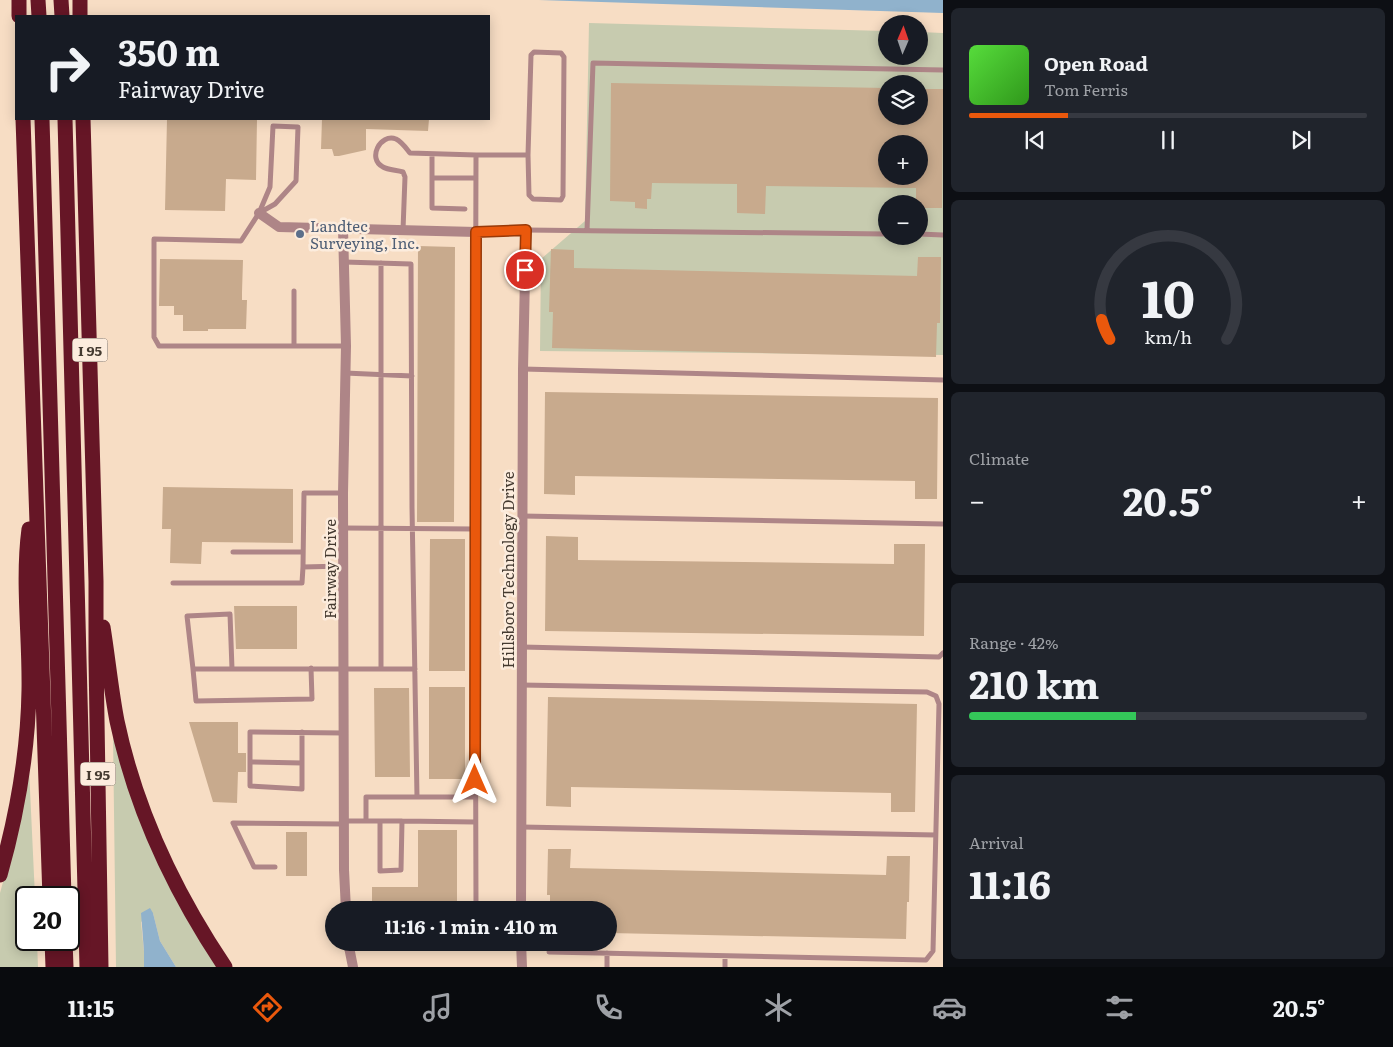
<!DOCTYPE html>
<html lang="en">
<head>
<meta charset="utf-8">
<style>
	:root { --surface:#171b24; --page:#20242c; --text:#f1f3f6; --muted:#9ea1a6; --line:#363941; --accent:#ea580c }
	body { margin:0; font-family:Literata,serif; background:var(--page); color:var(--text); height:100vh; display:flex; flex-direction:column; font-size:19px; white-space:nowrap }
	* { box-sizing:border-box; margin:0 }
	p { font-size:16px; color:var(--muted) }
	.icon { flex:none; width:28px; height:28px; fill:none; stroke:currentColor; stroke-width:2; stroke-linecap:round; stroke-linejoin:round }
	.map { position:relative; flex:1; overflow:hidden }
	.panel { display:flex; flex-direction:column; gap:8px; padding:8px; background:#0d0f14; width:450px }
	.panel>* { flex:none }
	.top-card { position:absolute; left:15px; top:15px; width:475px; height:105px; border-radius:0px; box-shadow:0 2px 12px #0003; background:#171b24; color:var(--text); overflow:hidden }
	.needle { width:32px; rotate:2deg }
	.tools { position:absolute; left:878px; top:15px; display:grid; gap:10px }
	.tools a { display:grid; place-items:center; width:50px; height:50px; border-radius:50%; background:var(--surface); box-shadow:0 2px 12px #0003; font-size:25px }
	.speed { position:absolute; left:15px; top:886px; display:flex; gap:10px; font-size:25px; font-weight:700; text-align:center }
	.speed>* { display:grid; place-content:center; width:65px; height:65px; border-radius:50%; background:var(--surface); box-shadow:0 2px 12px #0003; line-height:1 }
	.speed .limit { border:2px solid #111; border-radius:8px; background:#fff; color:#111 }
	.pin { position:absolute; display:grid; place-items:center; width:42px; height:42px; color:#fff; margin:-21px; border:2px solid #fff; border-radius:50%; box-shadow:0 1px 5px #0007 }
	.me { position:absolute; width:55px; margin:-28px; rotate:0deg; stroke-linejoin:round; filter:drop-shadow(0 0 4px #0008) }
	.turn { display:flex; align-items:center; gap:18px; height:105px; padding:0 20px; font-size:22px }
	.turn .icon { width:65px; height:65px; stroke-width:2.5 }
	.turn b { display:block; font-size:35px; line-height:42px }
	.big { font-size:38px; font-weight:700; line-height:1.1 }
	.panel .card { flex:1; display:flex; flex-direction:column; justify-content:center; gap:8px; min-width:0; padding:0 18px; border-radius:8px; background:var(--page) }
	.panel .dial { align-items:center; gap:0 }
	.dial svg { height:130px; overflow:visible; fill:none; stroke:var(--line); stroke-width:7; stroke-linecap:round; text-anchor:middle }
	.dial text { fill:var(--text); stroke:none }
	.song { display:flex; align-items:center; gap:15px }
	.cover { width:60px; height:60px; border-radius:8px; background:linear-gradient(135deg,hsl(110 70% 55%),hsl(110 70% 35%)) }
	.played { height:5px; border-radius:2px; background:linear-gradient(90deg,var(--accent) 25%,var(--line) 25%) }
	.keys { display:flex; justify-content:space-around; direction:ltr }
	.heat { display:flex; justify-content:space-between; align-items:center; font-size:28px; direction:ltr }
	.charge { height:8px; border-radius:4px; background:linear-gradient(90deg,#34c759 42%,var(--line) 0) }
	.trip { position:absolute; left:325px; top:901px; width:292px; height:50px; border-radius:25px; background:var(--surface); box-shadow:0 2px 12px #0003; font-weight:700; line-height:50px; text-align:center }
	.menu { display:flex; height:80px; justify-content:space-around; align-items:center; background:#090b0e; color:var(--muted) }
	.menu .icon { width:35px; height:35px }
	.menu .current { color:var(--accent) }
	.menu b { font-size:22px; color:var(--text) }
	main { display:flex; flex:1; min-height:0 }
	.map>svg:first-child { display:block }
	.green { fill:#c7cbaf; fill-rule:evenodd }
	.water { fill:#90b2cc }
	.building { fill:#c8aa8d; fill-rule:evenodd }
	.lines { fill:none; stroke-linecap:round; stroke-linejoin:round }
	.service { stroke:#ae8587; stroke-width:5 }
	.minor { stroke:#ae8587; stroke-width:10 }
	.motorway { stroke:#661626; stroke-width:15 }
	.route-casing { stroke:#983908; stroke-width:12 }
	.route { stroke:#ea580c; stroke-width:9 }
	.service-dot { fill:#5c6f8a; stroke:#fcecdd; stroke-width:2 }
	.labels { text-anchor:middle; dominant-baseline:central; stroke-width:5; stroke-linejoin:round; paint-order:stroke }
	.shield { fill:#fcecdd; stroke:#7b6f64; stroke-width:1 }
	.shield-label { font-size:14px; font-weight:bold; fill:#443a30 }
	.service-label { font-size:15px; fill:#4e5e75; stroke:#fcecdd; text-anchor:start }
	.street-label { font-size:15px; fill:#443a30; stroke:#fcecdd }
</style>
</head>
<body>
<main>
<div class="map">
<svg width="943" height="967" viewBox="0 0 943 967">
	<rect width="100%" height="100%" fill="#f7ddc4"/>
	<!-- green -->
	<path class="green" d="M589,23L886,31V56H919V32L943,33V355L540,351L541,259L585,221ZM886,84H919V116H886ZM886,144H919V176H886ZM886,204H919V236H886Z
		M113,734L178,902L192,928L218,967H176L160,941L153,913L141,922L144,952V967H116Z
		M29,768L35,897L26,898V940H37L38,967H0V893L12,849Z"/>
	<!-- water -->
	<path class="water" d="M539,0H943V13Z
		M150,908L153,913L160,941L176,967H144V952L141,913Z"/>
	<!-- building -->
	<path class="building" d="M611,83L886,88V116H919V89H943L942,208H919V204H916V188L766,186L765,214L737,213V184L652,183L651,199H647V209L635,208V202L610,201ZM886,144H919V176H886Z
		M167,119H257L256,180L226,179L225,211L165,210Z
		M322,119H429L428,131L366,129V150L339,156H334L332,149H321Z
		M418,246L455,247L454,522H417Z
		M551,249L574,250V268L917,276L918,257H941L940,323H937L936,357L552,348L553,312H549Z
		M160,259L243,260L242,292V300H247L246,329H208V331H183V315H174V306H159Z
		M545,392L938,398L937,499H915V481L575,476V495L544,494Z
		M163,487L293,489V543L202,542L201,564L170,563L171,529H162Z
		M546,536L578,537V560L894,564V544H925L924,636L545,631Z
		M430,539H465V671H429Z
		M234,606H297V649H236Z
		M429,687H465V779H429Z
		M374,688H409L410,777H375Z
		M548,697L917,704L915,812H891V793L571,787V807L546,806Z
		M189,722H238V753H246V772H238L237,803L213,802Z
		M418,830H457V910H372V887H418Z
		M286,832H307V876H286Z
		M548,849H571L570,868L886,875L887,856H910L909,902H907L906,939L609,933V910H550V895H547Z"/>
	<g class="lines">
		<!-- service -->
		<path class="service" d="M432,154V208L465,209
			M476,155H528L529,195L533,199L561,200L563,196L564,57L561,53L534,52L531,55L528,155
			M432,178H476
			M259,213L270,187L273,126L298,127L296,181L275,204L259,213L241,241L154,239V337L159,346H346
			M403,230L405,177L403,172C396,170 388,170 383,167C367,159 380,133 396,139C402,142 406,148 410,153L476,155L475,529L476,910
			M526,230L886,234
			M587,231L593,63L943,70
			M919,234L943,235
			M344,262L411,264L412,507L417,797H366V821H344
			M381,263V669
			M294,346V291
			M523,369L943,380
			M345,373L412,376
			M522,516L943,524
			M344,528L475,529
			M233,552H303
			M343,566L303,567L304,493H343
			M173,583H302L303,567
			M522,647L939,657L943,653
			M193,669L196,701L312,699L311,668
			M232,669L230,614L187,616L193,669H415
			M521,685L927,692L936,696L939,704L933,951L926,960L549,952
			M302,732V789L250,786V732L343,733
			M250,762L302,763
			M417,797H475
			M366,821H380V871L401,870L402,821H380
			M402,821L475,822
			M522,827L936,835
			M275,867H254L233,823L343,824
			M607,953V967
			M725,956V967"/>
		<!-- minor -->
		<path class="minor" d="M259,213L279,227L476,232L526,230L523,369L521,910
			M343,228L346,346L343,493L344,870L346,910
			M348,942L353,967
			M521,942L522,967"/>
		<!-- motorway -->
		<path class="motorway" d="M19,0V16
			M38,0L39,16
			M61,0L62,16
			M80,0V16
			M23,119L50,898
			M42,119L64,898
			M65,119L87,967
			M83,119L96,581V658L101,967
			M103,627C108,658 111,690 117,721C136,811 174,891 225,967
			M0,875C17,815 28,752 29,690C30,637 22,582 29,529
			M52,940L53,967
			M65,940L66,967"/>
	</g>
	<g class="lines">
		<defs>
			<path id="route" d="M475,780L476,232L526,230L525,270"/>
		</defs>
		<!-- route casing -->
		<use href="#route" class="route-casing"/>
		<!-- route -->
		<use href="#route" class="route"/>
	</g>
	<!-- markers -->
	<circle class="service-dot" cx="300" cy="234" r="5"/>
	<g class="labels">
		<!-- shield labels -->
		<g class="shield">
			<rect x="72.5" y="338.5" width="35" height="23" rx="4"/>
			<rect x="80.5" y="762.5" width="35" height="23" rx="4"/>
		</g>
		<g class="shield-label">
			<text x="90" y="350">I 95</text>
			<text x="98" y="774">I 95</text>
		</g>
		<!-- service labels -->
		<g class="service-label">
			<text x="310" y="225">Landtec<tspan x="310" dy="17">Surveying, Inc.</tspan></text>
		</g>
		<!-- street labels -->
		<g class="street-label">
			<text transform="translate(329 569) rotate(-90)">Fairway Drive</text>
			<text transform="translate(507 570) rotate(-90)">Hillsboro Technology Drive</text>
		</g>
	</g>
</svg>
<div class="tools">
<a><svg class="needle" viewBox="-14 -14 28 28"><path d="M0-13l5 13h-10z" fill="#e53935"/><path d="M0 13l5-13h-10z" fill="#9ea1a6"/></svg></a>
<a><svg class="icon" aria-label="layers" viewBox="0 0 24 24"><path d="M12 4l9 5-9 5-9-5zM3 14l9 5 9-5"/></svg></a>
<a>+</a>
<a>−</a>
</div>
<div class="speed"><div class="limit">20</div></div>
<div class="pin" style="left:525px;top:270px;background:#d93025"><svg class="icon" aria-label="arrive" viewBox="0 0 24 24"><path d="M6 21V4h12l-3 4 3 4H6"/></svg></div>
<svg class="me" style="left:475px;top:780px" viewBox="-20 -20 40 40"><path d="M0-17L14 15 0 8-14 15z" fill="#ea580c" stroke="#fff" stroke-width="4"/></svg>
<div class="trip">11:16 · 1 min · 410 m</div>
<div class="top-card">
<div class="turn"><svg class="icon" aria-label="right" viewBox="0 0 24 24"><path d="M7 20v-9h11M14 6l5 5-5 5"/></svg><div><b>350 m</b>Fairway Drive</div></div>
</div>
</div>
<section class="panel">
<div class="card">
<div class="song"><i class="cover"></i><div><b>Open Road</b><p>Tom Ferris</p></div></div>
<div class="played"></div>
<div class="keys"><svg class="icon" aria-label="previous" viewBox="0 0 24 24"><path d="M18 5L8 12l10 7zM5 5v14"/></svg><svg class="icon" aria-label="pause" viewBox="0 0 24 24"><path d="M8 5v14M16 5v14"/></svg><svg class="icon" aria-label="next" viewBox="0 0 24 24"><path d="M6 5l10 7-10 7zM19 5v14"/></svg></div>
</div>
<div class="card dial"><svg viewBox="0 0 100 80">
<path d="M14 69A42 42 0 1 1 86 69"/>
<path d="M14 69A42 42 0 0 1 9 57" stroke="#ea580c"/>
<text x="50" y="56" font-size="32" font-weight="700">10</text>
<text x="50" y="72" font-size="11">km/h</text>
</svg></div>
<div class="card"><p>Climate</p>
<div class="heat"><a>−</a><b class="big">20.5°</b><a>+</a></div>
</div>
<div class="card"><p>Range · 42%</p><b class="big">210 km</b><div class="charge"></div></div>
<div class="card"><p>Arrival</p><b class="big">11:16</b></div>
</section>
</main>
<nav class="menu">
<b>11:15</b>
<svg class="icon current" aria-label="directions" viewBox="0 0 24 24"><path d="M12 3l9 9-9 9-9-9zM9 14v-3h6M13 9l2 2-2 2"/></svg>
<svg class="icon" aria-label="music" viewBox="0 0 24 24"><path d="M9 18V5l10-2v13"/><circle cx="6" cy="18" r="3"/><circle cx="16" cy="16" r="3"/></svg>
<svg class="icon" aria-label="phone" viewBox="0 0 24 24"><path d="M5 4h4l2 5-3 2q2 4 5 5l2-3 5 2v4C11 20 4 13 5 4z"/></svg>
<svg class="icon" aria-label="climate" viewBox="0 0 24 24"><path d="M12 3v18M4 7l16 10M4 17L20 7"/></svg>
<svg class="icon" aria-label="car" viewBox="0 0 24 24"><path d="M5 17H2v-5l4-1 3-4h7l3 4 3 1v5h-3M9 17h6M6 11h13"/><circle cx="7" cy="17" r="2"/><circle cx="17" cy="17" r="2"/></svg>
<svg class="icon" aria-label="filters" viewBox="0 0 24 24"><path d="M4 7h16M4 17h16"/><circle cx="9" cy="7" r="2"/><circle cx="15" cy="17" r="2"/></svg>
<b>20.5°</b>
</nav>
</body>
</html>
